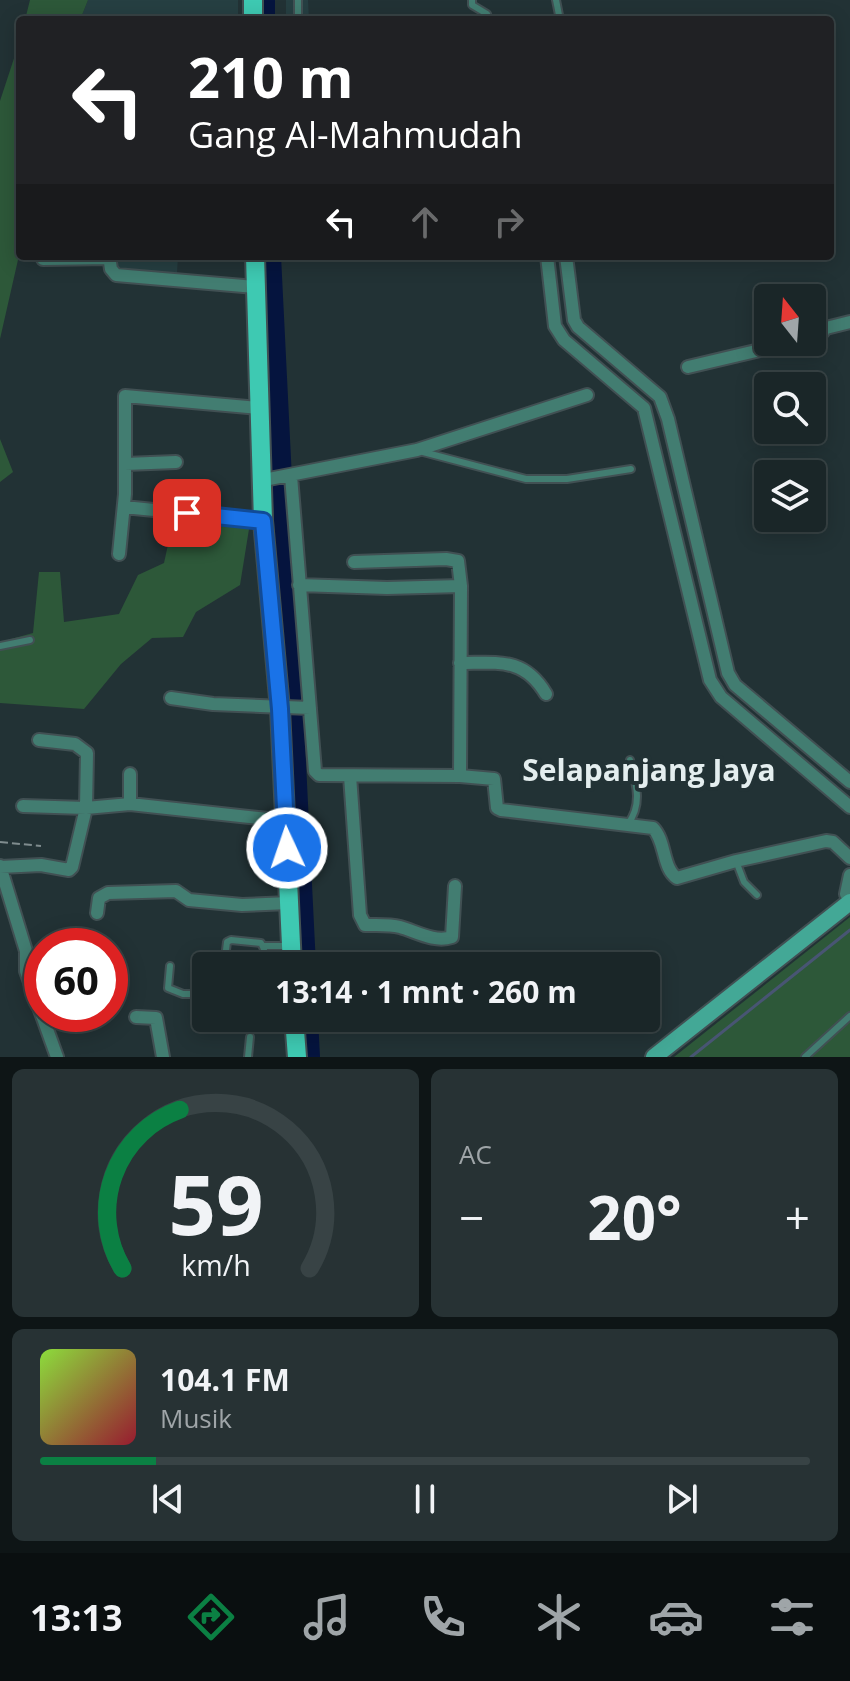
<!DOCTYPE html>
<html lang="id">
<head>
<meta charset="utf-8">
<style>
	:root { --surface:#1a2628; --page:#273234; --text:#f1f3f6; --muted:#9fa5a8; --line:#384345; --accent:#0b8043 }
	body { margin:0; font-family:"Open Sans",sans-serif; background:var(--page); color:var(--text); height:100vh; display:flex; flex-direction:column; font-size:30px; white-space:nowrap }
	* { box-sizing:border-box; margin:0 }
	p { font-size:26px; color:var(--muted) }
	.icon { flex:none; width:44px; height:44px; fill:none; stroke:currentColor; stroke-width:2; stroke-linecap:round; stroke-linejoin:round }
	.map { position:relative; height:1057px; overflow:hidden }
	.panel { display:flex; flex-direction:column; gap:12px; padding:12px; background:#0e1516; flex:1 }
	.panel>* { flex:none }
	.top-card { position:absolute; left:16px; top:16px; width:818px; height:244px; border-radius:8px; box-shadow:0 4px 20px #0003,0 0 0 2px var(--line); background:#202124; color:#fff; overflow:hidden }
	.needle { width:52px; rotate:343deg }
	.buttons { position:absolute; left:754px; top:284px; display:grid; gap:16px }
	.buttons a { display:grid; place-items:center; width:72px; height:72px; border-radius:8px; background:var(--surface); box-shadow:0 4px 20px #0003,0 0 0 2px var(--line); font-size:40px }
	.speed { position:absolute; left:24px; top:928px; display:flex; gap:16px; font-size:40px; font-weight:700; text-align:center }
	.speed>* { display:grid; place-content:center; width:104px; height:104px; border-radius:50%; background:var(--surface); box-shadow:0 4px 20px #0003,0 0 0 2px var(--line); line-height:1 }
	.speed .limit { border:12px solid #d22; background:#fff; color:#111 }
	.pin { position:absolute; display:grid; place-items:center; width:68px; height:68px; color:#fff; margin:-34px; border-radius:16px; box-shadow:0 4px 12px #0006 }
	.me { position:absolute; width:88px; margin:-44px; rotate:357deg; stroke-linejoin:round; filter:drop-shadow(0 0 6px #0008) }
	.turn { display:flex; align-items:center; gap:28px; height:168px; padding:0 40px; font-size:36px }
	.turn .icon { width:104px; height:104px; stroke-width:2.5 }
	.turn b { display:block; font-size:56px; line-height:68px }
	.lanes { display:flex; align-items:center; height:76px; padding:0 40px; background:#0003; justify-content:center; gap:40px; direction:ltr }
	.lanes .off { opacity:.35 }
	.big { font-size:60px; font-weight:700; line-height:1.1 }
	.panel .widget { flex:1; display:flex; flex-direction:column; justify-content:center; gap:12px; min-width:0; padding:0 28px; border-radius:12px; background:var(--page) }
	.panel .dial { align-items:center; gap:0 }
	.dial svg { height:208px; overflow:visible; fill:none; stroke:var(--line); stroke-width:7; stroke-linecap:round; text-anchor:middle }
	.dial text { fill:var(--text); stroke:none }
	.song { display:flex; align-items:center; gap:24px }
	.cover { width:96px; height:96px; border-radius:12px; background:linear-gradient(135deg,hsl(90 70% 55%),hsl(350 70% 35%)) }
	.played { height:8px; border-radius:4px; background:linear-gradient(90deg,var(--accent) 15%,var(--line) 15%) }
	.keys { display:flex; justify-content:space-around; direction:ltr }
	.heat { display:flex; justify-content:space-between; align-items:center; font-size:44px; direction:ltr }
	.panel .tiles { flex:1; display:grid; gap:12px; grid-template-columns:1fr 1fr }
	.widget:last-child { grid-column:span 2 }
	.trip { position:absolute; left:192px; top:952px; width:468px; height:80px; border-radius:8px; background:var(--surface); box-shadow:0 4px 20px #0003,0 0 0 2px var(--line); font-weight:700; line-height:80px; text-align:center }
	.menu { display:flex; height:128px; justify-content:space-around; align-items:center; background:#0a0f10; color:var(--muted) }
	.menu .icon { width:56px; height:56px }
	.menu .on { color:var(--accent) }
	.menu b { font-size:36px; color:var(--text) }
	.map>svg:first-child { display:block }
	.built { fill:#263f42 }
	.green { fill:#2d5839 }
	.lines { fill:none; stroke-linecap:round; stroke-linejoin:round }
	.stream { stroke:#485573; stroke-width:3 }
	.river { stroke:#05143e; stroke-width:20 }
	.service-casing { stroke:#415053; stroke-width:10 }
	.minor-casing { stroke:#415053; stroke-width:16 }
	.secondary-casing { stroke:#415053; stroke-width:20 }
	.primary-casing { stroke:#415053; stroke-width:22 }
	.path { stroke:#7f8c8e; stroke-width:2; stroke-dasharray:8 4; stroke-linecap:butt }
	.service { stroke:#427d71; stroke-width:6 }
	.minor { stroke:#427d71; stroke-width:12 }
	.secondary { stroke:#43a896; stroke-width:16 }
	.primary { stroke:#3ec9b2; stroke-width:18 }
	.route-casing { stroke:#114b97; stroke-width:20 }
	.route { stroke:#1a73e8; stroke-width:14 }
	.labels { text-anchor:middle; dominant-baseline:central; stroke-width:8; stroke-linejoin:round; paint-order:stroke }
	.quarter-label { font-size:30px; font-weight:bold; fill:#e4eeef; stroke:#223235 }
</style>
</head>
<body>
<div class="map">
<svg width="850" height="1057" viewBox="0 0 850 1057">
	<rect width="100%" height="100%" fill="#223235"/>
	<!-- built -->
	<path class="built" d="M88,0H238V20H136L82,15Z
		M286,0H308L309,20H286Z
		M111,256H178L177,273L113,269Z"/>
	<!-- green -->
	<path class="green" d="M30,0H88L80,20H25Z
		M20,40V251L0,339V101Z
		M0,439L13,472L0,482Z
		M174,517L249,529L240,585L196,612L183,637L152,638L121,664L84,709L0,703V642L33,633L39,572H60L64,622L119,614L138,575L164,563Z
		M850,917V1057H674Z"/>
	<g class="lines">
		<!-- stream -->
		<path class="stream" d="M691,1057L850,930"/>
		<!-- river -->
		<path class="river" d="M265,20V0
			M271,256L306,966
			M308,1018L310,1057"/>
		<defs>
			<path id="service" d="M298,0V20
				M472,0V5L487,14L489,20
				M556,0L560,20
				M423,452L526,479H567L631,469
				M0,646L30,640
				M628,824C643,804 636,783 630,760
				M736,861L744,882L757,895
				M263,946H287
				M170,966L168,988L183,994H206
				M224,966L227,942L231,940L261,943L264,949L262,966
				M248,1057L250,1037
				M805,1057L850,1016"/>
			<path id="minor" d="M109,256L111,269L116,275L255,287
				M547,256L555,326L564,340L644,408L710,680L721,697L850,807
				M566,256L574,320L578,327L660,397L668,419L728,673L735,685L850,782
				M43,259L109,258
				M812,338L819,336L826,328L850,322
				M688,367L794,342
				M125,464L176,462
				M291,476L315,771L319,775L460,776L494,779L497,808L501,810L653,828C666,841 662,868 677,878L736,861L826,841L833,842L850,858
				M264,480L417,450L587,395
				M124,507L263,521
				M119,554L125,494V396L259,408
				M354,562L446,559L458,561L461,586L460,776
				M299,585L387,588L461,586
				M460,663C498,663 524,657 546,694
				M171,698L213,704L310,708
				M39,740L75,744L87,753L86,808L130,804L286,821
				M350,776L360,915L365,925C376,925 389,924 400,927C415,931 434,943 452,937L455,886
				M130,804V774
				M0,866L26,951V971L57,1057
				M0,867L41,865L69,870L72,867L86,808L23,806
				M850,875L846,894L850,899
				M97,913L99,898L108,893L176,891L189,900L242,905L289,903
				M136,1017L156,1018L163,1057"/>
			<path id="secondary" d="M654,1057L850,902"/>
			<path id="primary" d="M253,20V0
				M255,256L263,521L280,709L292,966
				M294,1018L297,1057"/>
		</defs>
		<!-- service casing -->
		<use href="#service" class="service-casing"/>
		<!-- minor casing -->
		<use href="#minor" class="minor-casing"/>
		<!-- secondary casing -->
		<use href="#secondary" class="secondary-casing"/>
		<!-- primary casing -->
		<use href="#primary" class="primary-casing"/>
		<!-- path -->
		<path class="path" d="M0,842L41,846"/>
		<!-- service -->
		<use href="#service" class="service"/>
		<!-- minor -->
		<use href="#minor" class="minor"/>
		<!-- secondary -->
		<use href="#secondary" class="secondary"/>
		<!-- primary -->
		<use href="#primary" class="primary"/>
	</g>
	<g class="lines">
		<defs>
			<path id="route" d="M187,513L263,521L280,709L287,848"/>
		</defs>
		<!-- route casing -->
		<use href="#route" class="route-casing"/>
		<!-- route -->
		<use href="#route" class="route"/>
	</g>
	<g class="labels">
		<!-- quarter labels -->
		<g class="quarter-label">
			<text x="649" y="769">Selapanjang Jaya</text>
		</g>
	</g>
</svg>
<div class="buttons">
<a><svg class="needle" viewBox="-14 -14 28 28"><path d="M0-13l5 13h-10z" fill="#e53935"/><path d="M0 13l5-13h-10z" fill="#9fa5a8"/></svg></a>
<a><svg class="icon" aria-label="search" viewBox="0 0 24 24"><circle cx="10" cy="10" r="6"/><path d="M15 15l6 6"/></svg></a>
<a><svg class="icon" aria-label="layers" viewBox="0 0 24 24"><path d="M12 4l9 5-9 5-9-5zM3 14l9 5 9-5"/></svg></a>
</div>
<div class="speed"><div class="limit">60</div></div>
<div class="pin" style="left:187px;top:513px;background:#d93025"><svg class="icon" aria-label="arrive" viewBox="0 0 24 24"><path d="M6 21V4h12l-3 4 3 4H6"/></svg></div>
<svg class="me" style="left:287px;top:848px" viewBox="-20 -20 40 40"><circle r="17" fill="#1a73e8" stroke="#fff" stroke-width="3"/><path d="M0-11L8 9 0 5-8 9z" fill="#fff"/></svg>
<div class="trip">13:14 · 1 mnt · 260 m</div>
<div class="top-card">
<div class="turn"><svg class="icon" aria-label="left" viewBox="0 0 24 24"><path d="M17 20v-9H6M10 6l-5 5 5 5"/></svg><div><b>210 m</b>Gang Al-Mahmudah</div></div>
<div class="lanes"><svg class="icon" aria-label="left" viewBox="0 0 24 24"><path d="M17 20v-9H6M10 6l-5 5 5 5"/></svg><svg class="icon off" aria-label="ahead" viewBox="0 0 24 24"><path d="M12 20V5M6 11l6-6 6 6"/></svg><svg class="icon off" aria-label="right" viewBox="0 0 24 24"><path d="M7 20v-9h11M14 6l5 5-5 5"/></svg></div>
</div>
</div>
<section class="panel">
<div class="tiles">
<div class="widget dial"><svg viewBox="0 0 100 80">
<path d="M14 69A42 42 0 1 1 86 69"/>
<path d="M14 69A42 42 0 0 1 36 8" stroke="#0b8043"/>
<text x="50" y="56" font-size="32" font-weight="700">59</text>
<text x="50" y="72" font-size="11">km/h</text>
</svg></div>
<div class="widget"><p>AC</p>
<div class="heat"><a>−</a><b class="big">20°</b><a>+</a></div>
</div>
<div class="widget">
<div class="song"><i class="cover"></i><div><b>104.1 FM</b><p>Musik</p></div></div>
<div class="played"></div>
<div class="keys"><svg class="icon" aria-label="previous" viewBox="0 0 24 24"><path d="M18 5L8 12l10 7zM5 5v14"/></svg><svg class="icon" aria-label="pause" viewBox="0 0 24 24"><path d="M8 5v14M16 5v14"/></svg><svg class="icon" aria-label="next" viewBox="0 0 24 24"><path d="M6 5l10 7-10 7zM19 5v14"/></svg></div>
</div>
</div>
</section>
<nav class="menu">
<b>13:13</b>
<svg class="icon on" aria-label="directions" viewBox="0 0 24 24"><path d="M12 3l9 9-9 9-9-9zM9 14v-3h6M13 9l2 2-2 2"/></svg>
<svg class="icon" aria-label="music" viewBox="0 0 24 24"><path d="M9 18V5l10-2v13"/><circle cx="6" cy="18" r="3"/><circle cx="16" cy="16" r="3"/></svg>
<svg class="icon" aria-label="phone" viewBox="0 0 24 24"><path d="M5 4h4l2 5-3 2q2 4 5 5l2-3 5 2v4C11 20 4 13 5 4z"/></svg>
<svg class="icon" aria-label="climate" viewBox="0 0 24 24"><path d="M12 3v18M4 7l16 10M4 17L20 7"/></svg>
<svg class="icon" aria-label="car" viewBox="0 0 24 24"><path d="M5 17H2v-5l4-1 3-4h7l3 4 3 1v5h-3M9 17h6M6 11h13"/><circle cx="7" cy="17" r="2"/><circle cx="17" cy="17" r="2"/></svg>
<svg class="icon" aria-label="filters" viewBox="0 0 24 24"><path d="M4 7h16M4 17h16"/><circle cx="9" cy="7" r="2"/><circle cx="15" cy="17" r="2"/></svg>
</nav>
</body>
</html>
